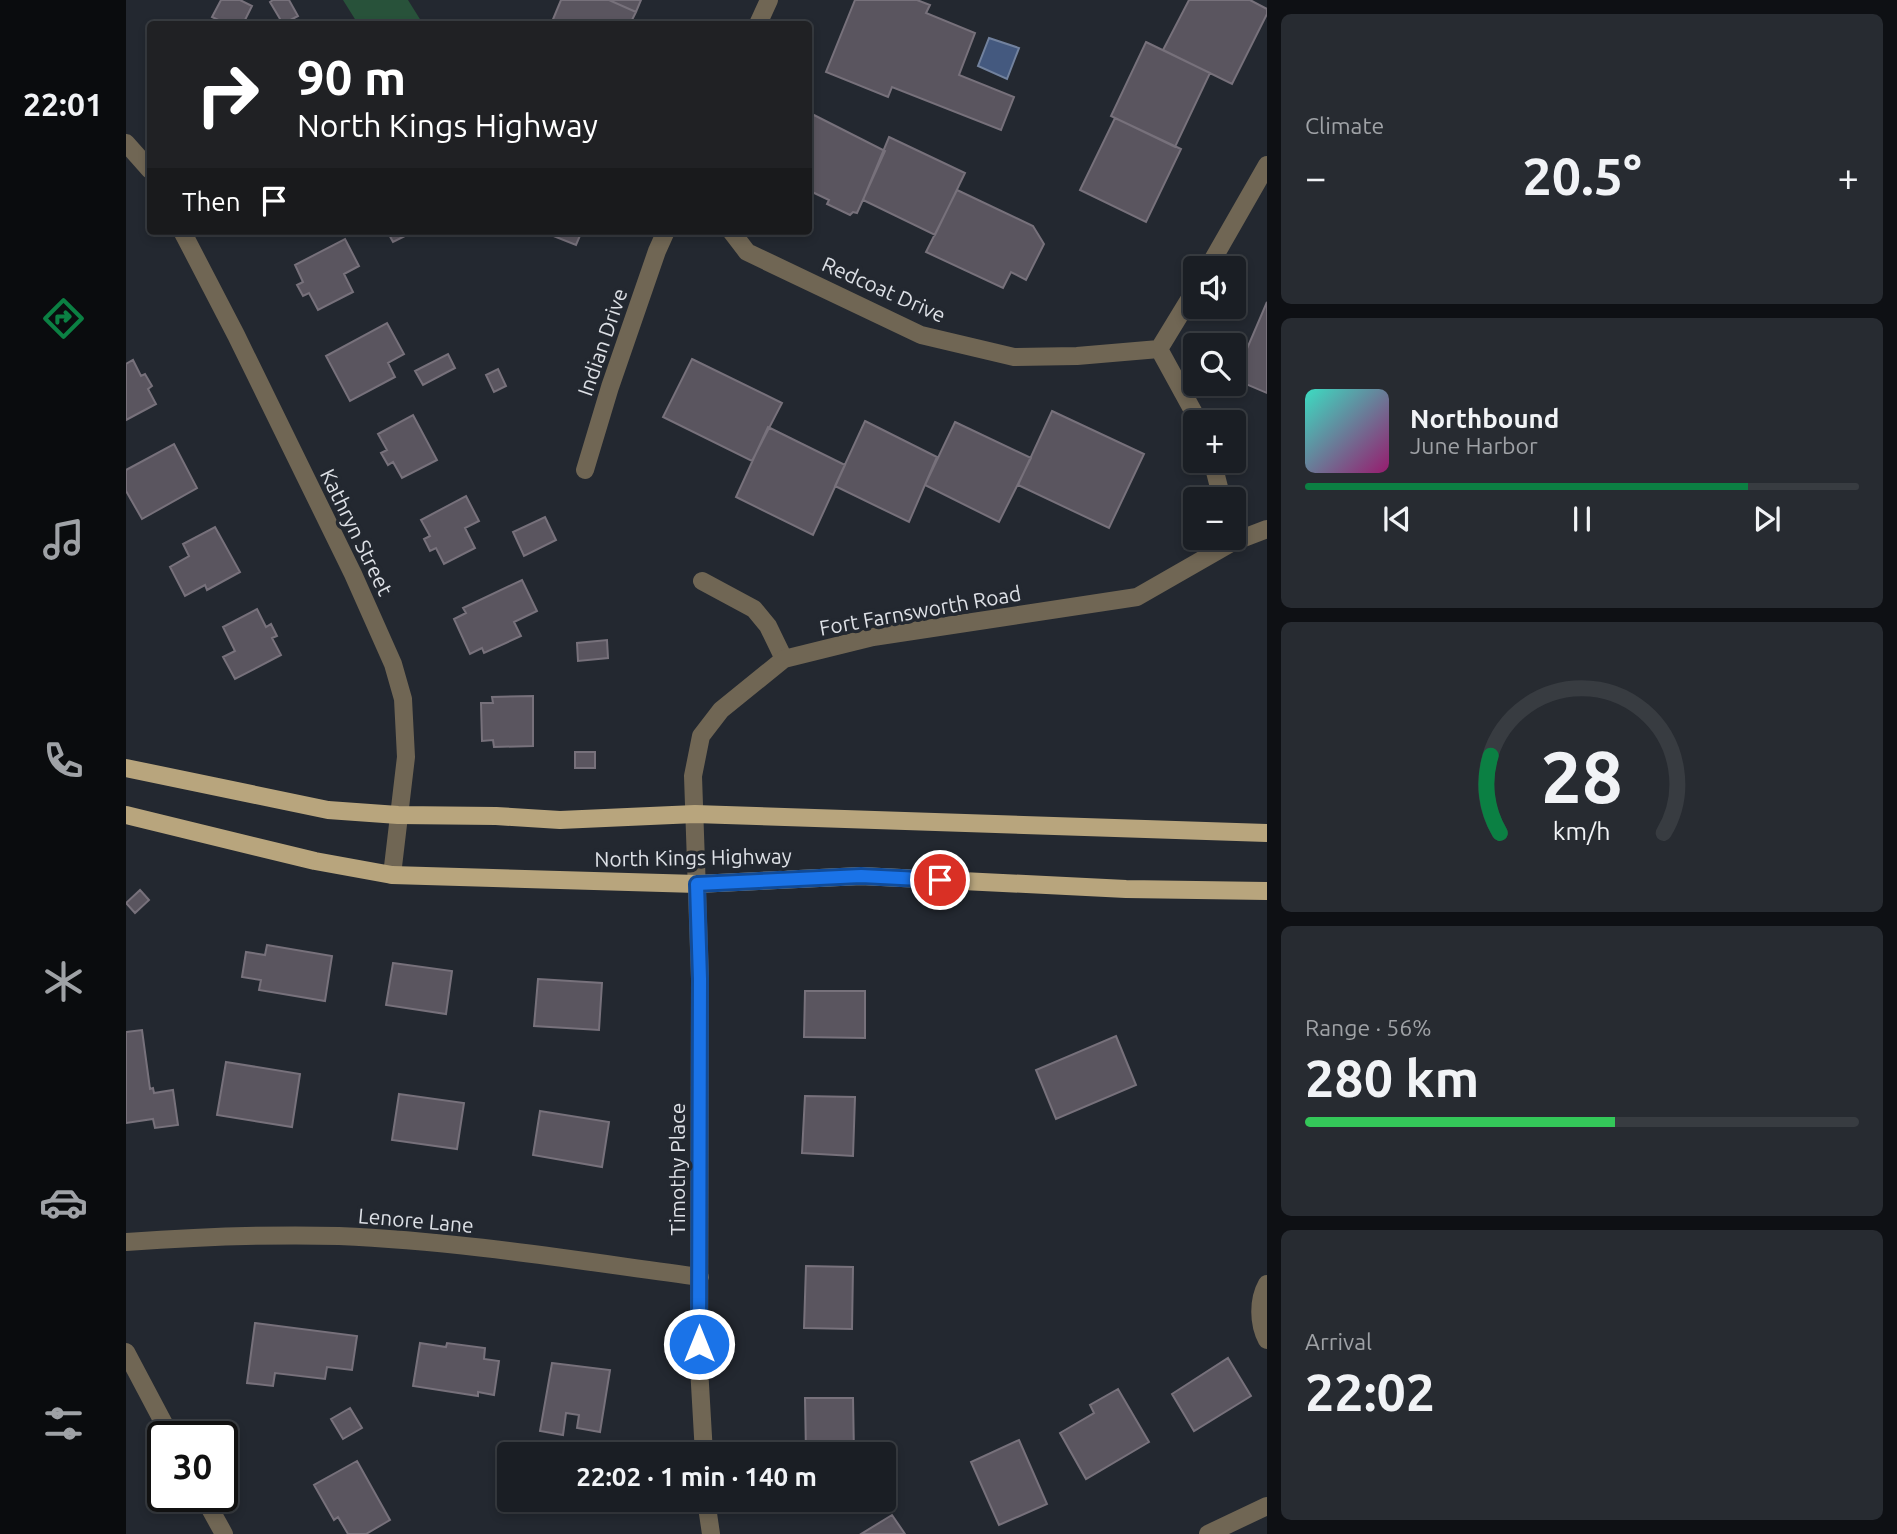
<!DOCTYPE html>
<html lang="en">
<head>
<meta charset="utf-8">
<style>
	:root { --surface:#1a1e24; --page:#272b31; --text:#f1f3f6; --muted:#9fa2a6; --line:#383c41; --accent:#0b8043 }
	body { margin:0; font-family:Ubuntu,sans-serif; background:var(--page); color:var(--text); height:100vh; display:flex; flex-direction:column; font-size:26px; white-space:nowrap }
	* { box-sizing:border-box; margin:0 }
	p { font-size:23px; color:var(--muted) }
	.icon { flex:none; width:38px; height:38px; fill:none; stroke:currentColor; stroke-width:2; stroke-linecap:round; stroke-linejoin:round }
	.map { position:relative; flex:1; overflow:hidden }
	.details { display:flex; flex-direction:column; gap:14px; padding:14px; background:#0e1014; width:630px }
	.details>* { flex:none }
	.top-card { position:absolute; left:21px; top:21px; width:665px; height:214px; border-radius:7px; box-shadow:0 4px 10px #0003,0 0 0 2px var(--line); background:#202124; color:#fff; overflow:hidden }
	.tools { position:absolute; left:1057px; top:256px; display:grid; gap:14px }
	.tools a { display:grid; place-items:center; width:63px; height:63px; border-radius:7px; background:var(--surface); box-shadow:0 4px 10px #0003,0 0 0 2px var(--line); font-size:35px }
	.speed { position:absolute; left:21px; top:1421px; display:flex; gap:14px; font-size:35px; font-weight:700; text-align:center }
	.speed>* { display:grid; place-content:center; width:91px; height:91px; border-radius:50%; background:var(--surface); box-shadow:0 4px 10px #0003,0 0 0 2px var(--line); line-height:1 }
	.speed .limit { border:4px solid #111; border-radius:10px; background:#fff; color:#111 }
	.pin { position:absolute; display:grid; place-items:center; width:60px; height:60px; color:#fff; margin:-30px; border:4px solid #fff; border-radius:50%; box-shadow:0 2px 7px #0007 }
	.me { position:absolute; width:77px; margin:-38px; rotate:0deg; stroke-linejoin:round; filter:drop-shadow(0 0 5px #0008) }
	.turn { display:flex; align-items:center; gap:24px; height:147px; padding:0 35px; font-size:32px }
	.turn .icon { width:91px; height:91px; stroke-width:2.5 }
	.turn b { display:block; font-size:49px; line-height:60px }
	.then { display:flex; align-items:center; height:66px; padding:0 35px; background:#0003; gap:14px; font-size:26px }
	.big { font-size:52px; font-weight:700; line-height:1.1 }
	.details .card { flex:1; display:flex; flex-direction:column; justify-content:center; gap:10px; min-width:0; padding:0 24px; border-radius:10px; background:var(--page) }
	.details .dial { align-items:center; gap:0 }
	.dial svg { height:182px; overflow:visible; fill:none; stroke:var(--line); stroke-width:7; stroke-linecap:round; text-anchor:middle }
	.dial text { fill:var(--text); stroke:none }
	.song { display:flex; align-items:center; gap:21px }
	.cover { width:84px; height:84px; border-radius:10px; background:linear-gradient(135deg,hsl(170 70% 55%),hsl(320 70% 35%)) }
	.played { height:7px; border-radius:4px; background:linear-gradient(90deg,var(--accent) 80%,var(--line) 80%) }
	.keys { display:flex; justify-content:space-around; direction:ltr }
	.heat { display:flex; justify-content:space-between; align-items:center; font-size:38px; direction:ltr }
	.charge { height:10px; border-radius:5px; background:linear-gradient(90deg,#34c759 56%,var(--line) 0) }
	.trip { position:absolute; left:371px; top:1442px; width:399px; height:70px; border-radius:7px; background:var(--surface); box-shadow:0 4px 10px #0003,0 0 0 2px var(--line); font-weight:700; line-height:70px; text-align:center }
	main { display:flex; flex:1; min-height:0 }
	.menu { display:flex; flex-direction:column; width:126px; justify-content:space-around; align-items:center; background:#0a0c0e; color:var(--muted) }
	.menu .icon { width:49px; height:49px }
	.menu .on { color:var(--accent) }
	.menu b { font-size:32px; color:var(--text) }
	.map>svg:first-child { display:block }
	.green { fill:#28523a }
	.water { fill:#44597f; stroke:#72829e; stroke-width:2 }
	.building { fill:#5a555f; stroke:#77717b; stroke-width:2 }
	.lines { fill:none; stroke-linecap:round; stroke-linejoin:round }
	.service { stroke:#706654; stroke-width:18 }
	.minor { stroke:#706654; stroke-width:18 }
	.primary { stroke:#b8a57d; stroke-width:18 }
	.route-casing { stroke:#114b97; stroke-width:18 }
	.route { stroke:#1a73e8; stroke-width:12 }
	.labels { text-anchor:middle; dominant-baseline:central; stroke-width:7; stroke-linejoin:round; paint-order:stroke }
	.street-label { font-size:21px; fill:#dde0e6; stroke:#232830 }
</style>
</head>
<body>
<main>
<nav class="menu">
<b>22:01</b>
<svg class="icon on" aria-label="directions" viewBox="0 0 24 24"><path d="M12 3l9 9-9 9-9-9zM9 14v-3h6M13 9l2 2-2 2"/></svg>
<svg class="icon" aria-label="music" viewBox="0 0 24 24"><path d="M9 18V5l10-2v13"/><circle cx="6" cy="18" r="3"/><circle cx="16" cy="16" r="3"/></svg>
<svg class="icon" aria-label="phone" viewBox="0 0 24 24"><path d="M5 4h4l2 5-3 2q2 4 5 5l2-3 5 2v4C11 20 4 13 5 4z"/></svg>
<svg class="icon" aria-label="climate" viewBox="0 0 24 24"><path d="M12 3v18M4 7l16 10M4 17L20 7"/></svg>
<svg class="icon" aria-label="car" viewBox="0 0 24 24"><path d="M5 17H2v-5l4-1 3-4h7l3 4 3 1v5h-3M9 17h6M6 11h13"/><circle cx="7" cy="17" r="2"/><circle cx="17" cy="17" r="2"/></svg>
<svg class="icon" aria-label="filters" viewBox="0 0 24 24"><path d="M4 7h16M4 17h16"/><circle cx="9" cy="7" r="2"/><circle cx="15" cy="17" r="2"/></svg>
</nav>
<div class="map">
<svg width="1141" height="1534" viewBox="0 0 1141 1534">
	<rect width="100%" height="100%" fill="#232830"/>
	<!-- green -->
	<path class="green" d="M217,0H282L297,24H232Z"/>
	<!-- water -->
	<path class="water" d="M863,38L893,48L881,79L852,66Z"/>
	<!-- building -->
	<path class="building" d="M95,0H114L126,6L117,24H101L86,17Z
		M147,0H163L172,16L157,24L144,2Z
		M435,0H483L510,12L504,24H425Z
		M483,0H515L510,12Z
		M729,0H791L804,5L800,13L849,33L833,75L888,97L875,130L766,87L762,97L700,72Z
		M1063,0H1124L1141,9V14L1106,84L1037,50Z
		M1020,42L1084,73L1049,147L985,116Z
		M682,112L759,151L731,213L727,212L724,215L701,204L703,200L682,190Z
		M989,118L1055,149L1020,222L954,190Z
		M763,137L839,173L809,235L737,200Z
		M831,190L907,226L918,244L900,280L885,272L877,288L800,252Z
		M261,231H289L267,242Z
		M415,231H456L450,245Z
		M219,239L233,266L218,274L227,292L192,310L183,293L177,296L171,285L177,282L169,265Z
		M1141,302V393L1108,379Z
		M261,323L278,354L262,363L269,377L224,401L200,356Z
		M322,354L329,368L297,385L289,371Z
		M566,359L656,403L626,461L537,417Z
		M7,360L15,376L19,374L26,386L22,389L30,404L0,420V364Z
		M372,369L380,386L368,392L360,375Z
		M926,411L1018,454L983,528L892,485Z
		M287,415L311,460L276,478L267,462L262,465L255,453L261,450L252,434Z
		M739,421L811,457L783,522L709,486Z
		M829,422L905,458L873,522L799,485Z
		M642,427L719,465L687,535L610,497Z
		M48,444L71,488L16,519L0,491V470Z
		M340,496L353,521L339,528L349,548L318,564L310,548L304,551L298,539L304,536L295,520Z
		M419,517L430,540L398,556L387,532Z
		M89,527L114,572L81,590L79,585L59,596L44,567L63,556L57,544Z
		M396,580L411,611L388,622L395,636L358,653L356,648L344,654L328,619L340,613L337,608Z
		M131,609L140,627L145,624L151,636L146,638L155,655L109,679L97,657L109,651L97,627Z
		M481,640L482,658L452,661L451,643Z
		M407,696V746L368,747L367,740L356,741L355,703H367L366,697Z
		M449,752H469V768H449Z
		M14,890L23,900L9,913L0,903Z
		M141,945L206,956L199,1001L133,990L135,980L116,977L120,952L139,955Z
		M267,963L326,971L320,1014L260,1005Z
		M412,979L476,983L473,1030L408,1026Z
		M679,991H739V1038L678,1037Z
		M16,1030L24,1089L27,1088L28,1093L47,1090L52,1125L29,1128L27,1119L0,1123V1032Z
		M990,1036L1010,1085L930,1119L910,1070Z
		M100,1062L174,1074L166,1127L91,1115Z
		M273,1094L338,1103L331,1149L266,1140Z
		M679,1096L729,1097L727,1156L676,1153Z
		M414,1111L483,1122L476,1167L407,1155Z
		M680,1266L727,1267L726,1329L678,1328Z
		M129,1323L231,1336L226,1370L201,1367L199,1379L149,1373L147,1386L121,1383Z
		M294,1343L320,1347L321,1343L359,1348L358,1359L373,1361L368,1395L352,1392V1396L287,1386Z
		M1102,1358L1125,1396L1068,1431L1046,1394Z
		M426,1363L484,1370L474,1432L451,1428L453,1415L440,1413L437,1435L414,1431Z
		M992,1389L1023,1442L960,1479L934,1433L968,1413L964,1405Z
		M679,1398H727L728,1454H680Z
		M224,1408L236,1428L217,1439L205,1419Z
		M893,1440L921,1504L873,1525L845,1462Z
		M442,1447L472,1452V1454H441Z
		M231,1461L264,1520L240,1534H222L212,1517L208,1520L188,1485Z
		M766,1515L779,1534H735Z"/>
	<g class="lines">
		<!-- service -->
		<path class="service" d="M576,581L628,609L642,626L658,659"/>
		<!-- minor -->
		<path class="minor" d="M632,24L643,0
			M0,143L24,170
			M56,231L110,335L227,574L267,664L277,699L280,757L266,875
			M605,231L621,252L795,335L888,357L951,356L1033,349L1069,290
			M1082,268L1141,165
			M1033,349L1073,422
			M1086,460L1096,499
			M459,470L484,387L531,251L540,231
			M0,1242C71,1237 142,1234 213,1236C334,1241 454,1261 574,1277
			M1141,1284C1132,1300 1132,1323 1141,1340
			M0,1352L45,1437
			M578,1454L573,1367L574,979L567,776L575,736L595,710L658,659L747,637L1011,597L1107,542L1141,529
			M77,1496L98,1534
			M580,1500L585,1534
			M1082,1534L1141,1506"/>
		<!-- primary -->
		<path class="primary" d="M0,768L202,810L272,815L370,816L434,820L569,814L1141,833
			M0,815L189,861L266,875L571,884L735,876L1000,889L1141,891"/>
	</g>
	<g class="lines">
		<defs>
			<path id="route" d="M573,1344L574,979L571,884L735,876L814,880"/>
		</defs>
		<!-- route casing -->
		<use href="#route" class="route-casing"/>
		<!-- route -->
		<use href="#route" class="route"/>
	</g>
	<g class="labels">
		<!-- street labels -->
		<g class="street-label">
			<text transform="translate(758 289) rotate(24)">Redcoat Drive</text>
			<text transform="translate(476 342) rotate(-71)">Indian Drive</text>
			<text transform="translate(231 532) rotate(64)">Kathryn Street</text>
			<text transform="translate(794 610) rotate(-10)">Fort Farnsworth Road</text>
			<text transform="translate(567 857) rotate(-1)">North Kings Highway</text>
			<text transform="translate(551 1169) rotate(-90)">Timothy Place</text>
			<text transform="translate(290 1220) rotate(5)">Lenore Lane</text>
		</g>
	</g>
</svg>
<div class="tools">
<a><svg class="icon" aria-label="sound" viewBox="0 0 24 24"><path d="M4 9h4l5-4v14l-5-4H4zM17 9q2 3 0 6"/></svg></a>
<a><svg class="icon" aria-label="search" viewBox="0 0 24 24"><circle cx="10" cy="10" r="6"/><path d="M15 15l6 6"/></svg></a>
<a>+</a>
<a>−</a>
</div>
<div class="speed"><div class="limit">30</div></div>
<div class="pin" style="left:814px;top:880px;background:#d93025"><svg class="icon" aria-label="arrive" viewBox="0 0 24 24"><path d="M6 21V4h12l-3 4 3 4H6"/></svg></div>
<svg class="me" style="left:573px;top:1344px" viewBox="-20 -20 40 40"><circle r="17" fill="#1a73e8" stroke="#fff" stroke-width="3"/><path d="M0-11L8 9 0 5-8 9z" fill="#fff"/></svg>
<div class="trip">22:02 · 1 min · 140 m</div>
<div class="top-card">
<div class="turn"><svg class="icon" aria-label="right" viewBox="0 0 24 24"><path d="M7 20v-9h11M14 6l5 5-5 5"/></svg><div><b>90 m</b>North Kings Highway</div></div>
<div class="then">Then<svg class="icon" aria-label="arrive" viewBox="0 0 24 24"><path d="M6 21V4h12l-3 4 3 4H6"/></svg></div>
</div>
</div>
<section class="details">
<div class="card"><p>Climate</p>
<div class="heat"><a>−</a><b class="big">20.5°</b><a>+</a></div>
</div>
<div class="card">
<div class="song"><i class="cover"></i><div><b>Northbound</b><p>June Harbor</p></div></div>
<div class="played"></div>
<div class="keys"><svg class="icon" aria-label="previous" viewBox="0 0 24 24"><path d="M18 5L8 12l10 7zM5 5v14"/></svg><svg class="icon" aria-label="pause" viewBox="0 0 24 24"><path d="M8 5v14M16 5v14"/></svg><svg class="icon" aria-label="next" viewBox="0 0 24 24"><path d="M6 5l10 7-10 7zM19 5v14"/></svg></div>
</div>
<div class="card dial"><svg viewBox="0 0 100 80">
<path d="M14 69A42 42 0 1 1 86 69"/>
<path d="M14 69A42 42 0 0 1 10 35" stroke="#0b8043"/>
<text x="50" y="56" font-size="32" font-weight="700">28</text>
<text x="50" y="72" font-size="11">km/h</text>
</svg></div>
<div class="card"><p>Range · 56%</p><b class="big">280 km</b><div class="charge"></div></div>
<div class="card"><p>Arrival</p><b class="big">22:02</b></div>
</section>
</main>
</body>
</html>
